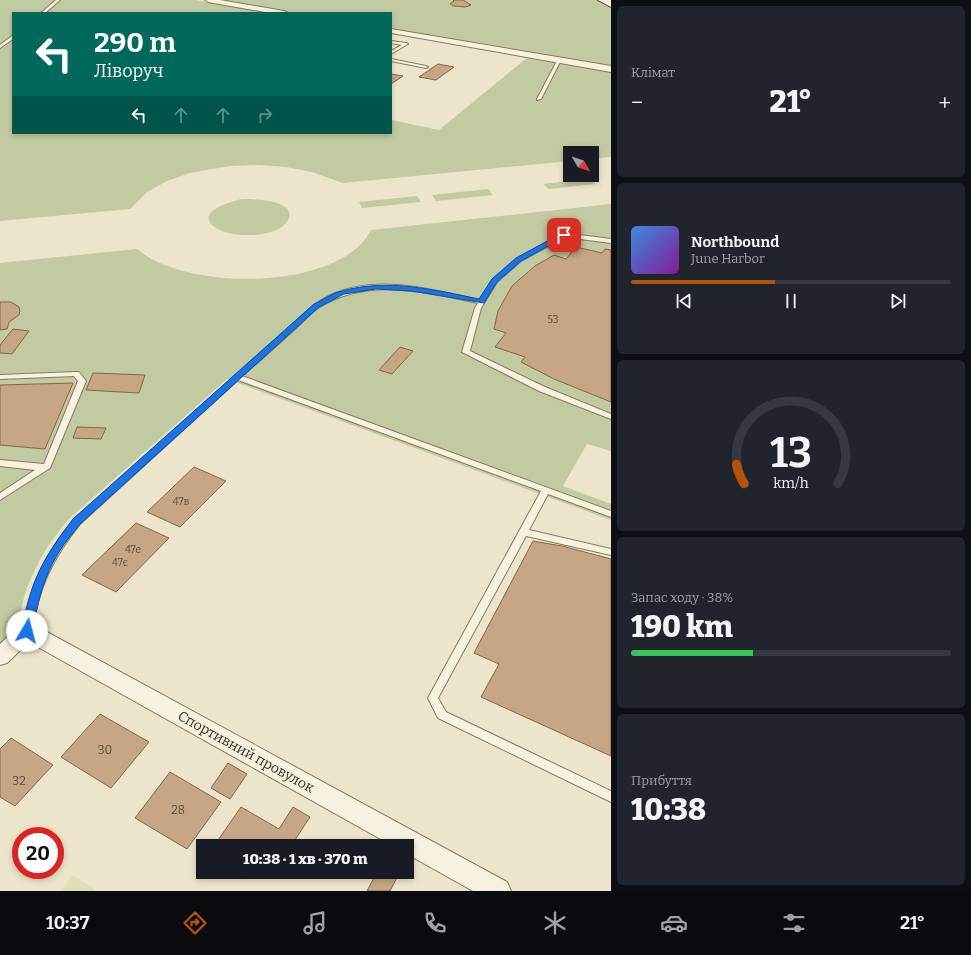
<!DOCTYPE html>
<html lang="uk">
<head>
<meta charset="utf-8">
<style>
	:root { --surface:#171b24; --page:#20242c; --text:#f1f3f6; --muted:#9ea1a6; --line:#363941; --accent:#b45309 }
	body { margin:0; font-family:Bitter,serif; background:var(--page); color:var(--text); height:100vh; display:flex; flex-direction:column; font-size:15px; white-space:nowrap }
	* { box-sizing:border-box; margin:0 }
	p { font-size:13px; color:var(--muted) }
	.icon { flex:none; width:22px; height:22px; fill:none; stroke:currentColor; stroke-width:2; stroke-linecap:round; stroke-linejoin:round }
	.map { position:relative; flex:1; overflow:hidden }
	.side { display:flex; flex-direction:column; gap:6px; padding:6px; background:#0d0f14; width:360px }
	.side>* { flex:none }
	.banner { position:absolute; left:12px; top:12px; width:380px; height:122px; border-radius:0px; box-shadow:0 2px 6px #0003; background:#00695c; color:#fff; overflow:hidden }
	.needle { width:26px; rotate:129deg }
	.fabs { position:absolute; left:563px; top:146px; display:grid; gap:8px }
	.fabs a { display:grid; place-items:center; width:36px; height:36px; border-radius:0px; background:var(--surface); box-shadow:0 2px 6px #0003; font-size:20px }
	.speed { position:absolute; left:12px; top:827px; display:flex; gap:8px; font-size:20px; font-weight:700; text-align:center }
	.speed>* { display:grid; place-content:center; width:52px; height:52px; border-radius:50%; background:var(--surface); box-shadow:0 2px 6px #0003; line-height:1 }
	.speed .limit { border:6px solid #d22; background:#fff; color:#111 }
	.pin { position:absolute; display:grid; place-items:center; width:34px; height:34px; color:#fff; margin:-17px; border-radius:8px; box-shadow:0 2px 6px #0006 }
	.me { position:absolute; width:44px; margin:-22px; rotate:8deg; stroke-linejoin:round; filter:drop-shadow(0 0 3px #0008) }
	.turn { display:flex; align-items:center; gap:14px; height:84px; padding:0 16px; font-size:18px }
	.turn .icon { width:52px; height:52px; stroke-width:2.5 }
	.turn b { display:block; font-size:28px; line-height:34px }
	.lanes { display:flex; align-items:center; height:38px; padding:0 16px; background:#0003; justify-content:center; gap:20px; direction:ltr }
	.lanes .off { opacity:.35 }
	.big { font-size:30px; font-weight:800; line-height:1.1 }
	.side .widget { flex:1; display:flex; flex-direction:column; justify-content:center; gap:6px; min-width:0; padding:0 14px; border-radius:6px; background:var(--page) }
	.side .dial { align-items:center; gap:0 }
	.dial svg { height:104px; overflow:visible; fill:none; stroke:var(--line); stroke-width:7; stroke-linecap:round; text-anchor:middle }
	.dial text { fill:var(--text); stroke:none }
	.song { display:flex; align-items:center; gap:12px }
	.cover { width:48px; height:48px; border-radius:6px; background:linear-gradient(135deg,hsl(210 70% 55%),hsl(290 70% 35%)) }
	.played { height:4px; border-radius:2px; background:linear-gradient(90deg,var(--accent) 45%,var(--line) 45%) }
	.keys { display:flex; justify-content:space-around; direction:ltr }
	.heat { display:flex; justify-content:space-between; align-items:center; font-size:22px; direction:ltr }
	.charge { height:6px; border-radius:3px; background:linear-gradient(90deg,#34c759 38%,var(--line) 0) }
	.trip { position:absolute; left:196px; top:839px; width:218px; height:40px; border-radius:0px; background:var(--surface); box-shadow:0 2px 6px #0003; font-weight:800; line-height:40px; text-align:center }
	.tabs { display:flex; height:64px; justify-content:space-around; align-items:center; background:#090b0e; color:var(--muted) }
	.tabs .icon { width:28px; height:28px }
	.tabs .selected { color:var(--accent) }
	.tabs b { font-size:18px; color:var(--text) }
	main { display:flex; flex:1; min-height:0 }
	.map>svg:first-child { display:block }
	.farmland { fill:#e1deba }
	.green { fill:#c1caa0 }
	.building { fill:#c7a685; stroke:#856648 }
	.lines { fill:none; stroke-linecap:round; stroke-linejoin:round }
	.service-casing { stroke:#887961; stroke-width:2 }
	.minor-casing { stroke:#887961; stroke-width:2 }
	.secondary-casing { stroke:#6a5a44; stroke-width:2 }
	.service { fill:#f7f2df; fill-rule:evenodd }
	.minor { fill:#f7f2df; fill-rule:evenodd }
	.secondary { fill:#f7f2df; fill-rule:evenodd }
	.route { fill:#1a73e8; stroke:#114b97 }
	.labels { text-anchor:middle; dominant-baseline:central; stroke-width:4; stroke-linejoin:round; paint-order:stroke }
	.number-label { font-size:10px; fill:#5d4e3c }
	.near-number-label { font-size:12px; fill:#5d4e3c }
	.near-street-label { font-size:14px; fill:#3a3023; stroke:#f4efdb }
</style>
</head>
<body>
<main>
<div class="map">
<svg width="611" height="891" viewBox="0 0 611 891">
	<rect width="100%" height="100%" fill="#ece5cc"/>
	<!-- farmland -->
	<path class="farmland" d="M73,875L97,891H61Z"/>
	<!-- green -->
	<path class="green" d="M0,0H195L271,13H13V133H391V120L439,130L528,57L611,71V157L592,159V153H570V161L343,183L312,172L286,167L259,165L230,166L190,173L167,181L147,192L130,209L0,221Z
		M209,0H601L611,6V68L391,31V13H286Z
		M589,179L595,184L549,189L543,184Z
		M488,189L493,195L436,201L432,195Z
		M417,196L421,202L362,208L359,202Z
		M243,199C253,199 298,200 288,220C279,238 236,238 220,230C189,215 229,201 243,199Z
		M611,204V451L587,444L563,486L611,504V520L227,379L70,518C42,549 24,584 18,626L27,631L0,657V263L137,249C185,291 339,292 371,230Z"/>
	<!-- building -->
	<path class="building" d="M453,0H463L471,5L465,7L454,6L450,4L454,1Z
		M438,64L454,67L436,80L419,77Z
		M391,74L403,76L391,84Z
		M576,247L602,253L605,249L611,250V402L554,379L521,362L525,357L495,347L506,333L494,329L498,311L512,286L535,266L554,255L566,259Z
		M0,302H11L19,307L20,311L19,315L9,322L7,329L0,330Z
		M13,329L29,331L12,354L0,353V345Z
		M400,347L413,351L392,374L379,370Z
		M93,373L145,375L139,393L86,390Z
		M73,383L45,449L0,445V385Z
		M77,427L106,428L101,439L73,438Z
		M194,467L226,481L180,527L147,512Z
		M136,523L169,538L116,592L82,575Z
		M533,541L562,546L611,559V756L481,697L499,664L474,653Z
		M100,714L149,742L111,788L61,757Z
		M11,738L53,765L15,806L0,797V749Z
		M228,763L247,774L230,799L211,788Z
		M170,772L221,802L187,849L135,818Z
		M241,807L279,829L293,807L310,817L291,846H214Z
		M235,872H250L246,879Z
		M377,872H400L390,891H367Z"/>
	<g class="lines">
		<defs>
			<path id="service" d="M56,0H60L45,13H41Z
				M12,36H13V39L0,48V45Z
				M391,41L406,43L408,44L391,54V51L402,45L391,43Z
				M391,59L426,66L428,67L426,68L391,61Z
				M558,59L561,60L541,99L537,100V99Z
				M564,233L611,239V243L565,237L521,261L497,282L481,308L470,351L545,387L611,414V419L539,391L464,353L462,352L475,308L478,303C425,292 369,277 320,307C311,312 303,322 295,329C277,345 260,361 242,376L611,511V517L548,494L529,530L611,549V555L526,536L438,698L446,712L611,791V802L438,718L428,698L541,491L238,380L80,524C53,558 38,588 32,631L30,634L27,635L24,634L22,631C29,587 45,554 74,520L314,305C320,301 326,297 333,294C379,274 433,290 480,300L492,280L517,259Z
				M76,372H79L86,381L50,468L0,500V493L35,470L0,466V460L44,464L78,381L74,376L0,379V375Z"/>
			<path id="minor" d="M205,0H220L284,11L288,13H271L208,2Z
				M391,29L611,66V72L391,33Z
				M27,623L34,625L507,882L511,891H473L407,854V846H393L29,642L7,663L0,665V644L20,625Z"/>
			<path id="secondary" d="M598,0H611V7Z"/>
		</defs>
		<!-- service casing -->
		<use href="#service" class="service-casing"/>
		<!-- minor casing -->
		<use href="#minor" class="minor-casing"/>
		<!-- secondary casing -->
		<use href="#secondary" class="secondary-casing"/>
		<!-- service -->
		<use href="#service" class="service"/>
		<!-- minor -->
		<use href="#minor" class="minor"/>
		<!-- secondary -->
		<use href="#secondary" class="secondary"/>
	</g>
	<!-- route -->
	<path class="route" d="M562,233L568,235L521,261L497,282L484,303L412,291L376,289L344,294L319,307L80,524C73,533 65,542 59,552C44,576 37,603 33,631L31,634L27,636L23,634L22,631C30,582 43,558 73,519L314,304C323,300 332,293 342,291C388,278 434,290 479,299L492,279L516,258Z"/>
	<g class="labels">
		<!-- number labels -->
		<g class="number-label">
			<text x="553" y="320">53</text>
			<text x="181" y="502">47в</text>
			<text x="133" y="550">47е</text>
			<text x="120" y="563">47є</text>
		</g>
		<!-- near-number labels -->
		<g class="near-number-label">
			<text x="105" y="750">30</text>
			<text x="19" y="781">32</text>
			<text x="178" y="810">28</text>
		</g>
		<!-- near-street labels -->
		<g class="near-street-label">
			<text transform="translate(246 752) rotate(29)">Спортивний провулок</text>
		</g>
	</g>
</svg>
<div class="fabs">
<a><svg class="needle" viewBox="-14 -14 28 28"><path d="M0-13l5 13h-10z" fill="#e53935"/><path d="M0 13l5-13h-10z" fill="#9ea1a6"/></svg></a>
</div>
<div class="speed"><div class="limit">20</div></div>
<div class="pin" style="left:564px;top:235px;background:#d93025"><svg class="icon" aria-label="arrive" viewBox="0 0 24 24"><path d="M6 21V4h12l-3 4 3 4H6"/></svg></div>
<svg class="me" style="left:27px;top:631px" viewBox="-20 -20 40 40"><circle r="19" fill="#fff"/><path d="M0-13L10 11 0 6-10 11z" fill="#1a73e8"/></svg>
<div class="trip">10:38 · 1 хв · 370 m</div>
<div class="banner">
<div class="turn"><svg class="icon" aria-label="left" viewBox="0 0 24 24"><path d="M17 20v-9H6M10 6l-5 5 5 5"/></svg><div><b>290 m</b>Ліворуч</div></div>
<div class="lanes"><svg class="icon" aria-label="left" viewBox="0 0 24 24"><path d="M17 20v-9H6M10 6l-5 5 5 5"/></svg><svg class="icon off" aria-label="ahead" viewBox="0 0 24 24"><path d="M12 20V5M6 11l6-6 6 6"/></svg><svg class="icon off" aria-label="ahead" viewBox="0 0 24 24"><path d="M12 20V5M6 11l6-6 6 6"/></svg><svg class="icon off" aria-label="right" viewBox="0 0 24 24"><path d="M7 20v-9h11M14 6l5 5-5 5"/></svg></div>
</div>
</div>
<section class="side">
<div class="widget"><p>Клімат</p>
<div class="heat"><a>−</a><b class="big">21°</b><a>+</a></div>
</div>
<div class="widget">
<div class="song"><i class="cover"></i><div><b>Northbound</b><p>June Harbor</p></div></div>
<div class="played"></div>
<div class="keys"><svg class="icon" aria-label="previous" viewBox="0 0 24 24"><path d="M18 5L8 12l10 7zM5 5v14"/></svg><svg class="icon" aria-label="pause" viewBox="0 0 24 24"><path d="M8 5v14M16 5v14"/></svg><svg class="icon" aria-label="next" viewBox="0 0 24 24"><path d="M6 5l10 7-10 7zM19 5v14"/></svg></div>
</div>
<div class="widget dial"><svg viewBox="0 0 100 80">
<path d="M14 69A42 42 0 1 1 86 69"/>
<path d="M14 69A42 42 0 0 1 8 54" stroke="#b45309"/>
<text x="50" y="56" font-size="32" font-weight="700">13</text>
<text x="50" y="72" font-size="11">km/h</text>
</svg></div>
<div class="widget"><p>Запас ходу · 38%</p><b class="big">190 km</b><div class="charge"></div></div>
<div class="widget"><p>Прибуття</p><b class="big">10:38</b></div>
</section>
</main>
<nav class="tabs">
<b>10:37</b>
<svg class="icon selected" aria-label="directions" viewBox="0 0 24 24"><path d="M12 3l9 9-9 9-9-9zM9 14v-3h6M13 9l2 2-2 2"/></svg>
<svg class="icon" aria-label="music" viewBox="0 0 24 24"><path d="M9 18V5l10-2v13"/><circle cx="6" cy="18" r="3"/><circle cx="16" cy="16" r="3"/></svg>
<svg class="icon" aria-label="phone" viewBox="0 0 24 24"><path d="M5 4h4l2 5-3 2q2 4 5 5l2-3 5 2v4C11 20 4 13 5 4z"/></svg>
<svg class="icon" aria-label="climate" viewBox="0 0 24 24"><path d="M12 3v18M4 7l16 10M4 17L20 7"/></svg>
<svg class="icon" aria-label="car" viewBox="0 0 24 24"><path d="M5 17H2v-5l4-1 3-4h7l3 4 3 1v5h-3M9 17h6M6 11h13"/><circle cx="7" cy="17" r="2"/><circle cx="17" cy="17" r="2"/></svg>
<svg class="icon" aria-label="filters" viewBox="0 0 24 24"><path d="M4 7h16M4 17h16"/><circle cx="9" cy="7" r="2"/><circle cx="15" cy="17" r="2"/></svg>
<b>21°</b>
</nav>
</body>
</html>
